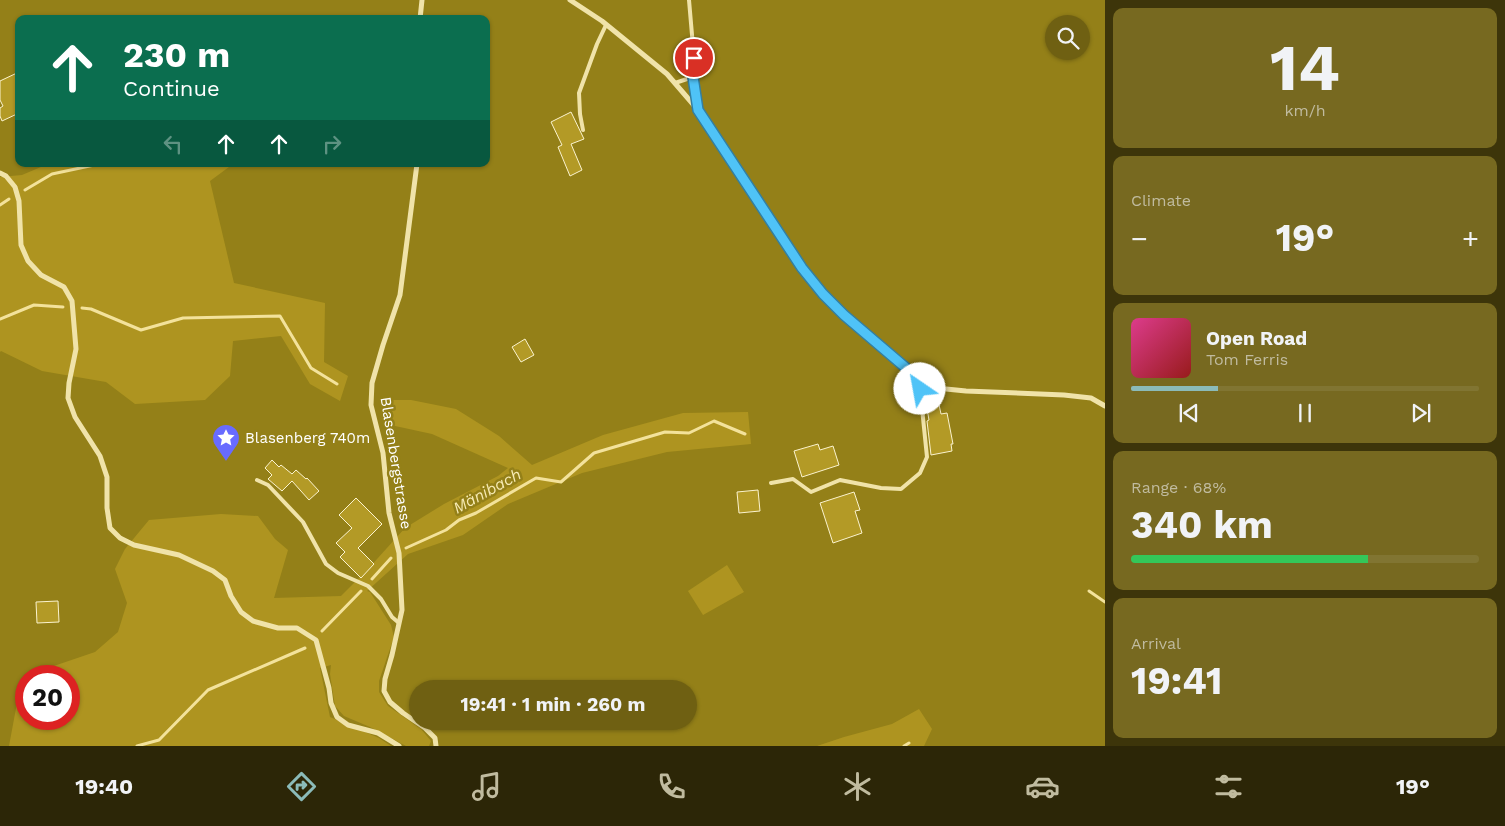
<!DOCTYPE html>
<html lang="en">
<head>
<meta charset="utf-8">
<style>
	:root { --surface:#6f6012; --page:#776920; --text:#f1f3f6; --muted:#c0bb9f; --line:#817532; --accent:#8bbbb9 }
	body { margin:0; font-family:"Work Sans",sans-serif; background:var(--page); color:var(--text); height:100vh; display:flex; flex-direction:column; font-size:19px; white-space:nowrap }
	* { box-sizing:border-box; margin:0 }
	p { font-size:16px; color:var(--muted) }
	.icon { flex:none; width:28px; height:28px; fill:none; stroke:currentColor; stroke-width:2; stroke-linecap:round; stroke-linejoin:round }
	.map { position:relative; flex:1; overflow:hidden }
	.drawer { display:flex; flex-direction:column; gap:8px; padding:8px; background:#3d350a; width:400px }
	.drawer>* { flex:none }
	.top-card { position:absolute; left:15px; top:15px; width:475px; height:152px; border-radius:10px; box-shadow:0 1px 4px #0004; background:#0b6e4f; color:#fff; overflow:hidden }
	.fabs { position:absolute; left:1045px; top:15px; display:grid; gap:10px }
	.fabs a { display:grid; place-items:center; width:45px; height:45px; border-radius:50%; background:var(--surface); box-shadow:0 1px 4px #0004; font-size:25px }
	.speed { position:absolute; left:15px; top:665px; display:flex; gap:10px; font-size:25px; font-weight:700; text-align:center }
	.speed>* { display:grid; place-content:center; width:65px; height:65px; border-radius:50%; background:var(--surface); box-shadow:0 1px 4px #0004; line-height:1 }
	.speed .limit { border:8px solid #d22; background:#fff; color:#111 }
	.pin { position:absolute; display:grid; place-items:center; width:42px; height:42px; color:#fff; margin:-21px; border:2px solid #fff; border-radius:50%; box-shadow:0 1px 5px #0007 }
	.me { position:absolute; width:55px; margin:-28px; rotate:327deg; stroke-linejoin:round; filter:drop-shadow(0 0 4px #0008) }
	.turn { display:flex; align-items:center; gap:18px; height:105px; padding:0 25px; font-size:22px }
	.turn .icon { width:65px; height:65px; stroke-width:2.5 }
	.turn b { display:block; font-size:35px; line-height:42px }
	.lanes { display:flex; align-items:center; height:48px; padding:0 25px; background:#0003; justify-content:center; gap:25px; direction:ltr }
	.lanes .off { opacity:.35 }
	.big { font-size:38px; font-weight:700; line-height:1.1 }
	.drawer .widget { flex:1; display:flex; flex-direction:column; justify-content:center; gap:8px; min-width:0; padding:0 18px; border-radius:10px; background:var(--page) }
	.drawer .dial { align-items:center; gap:0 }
	.dial b { font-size:65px; line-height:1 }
	.song { display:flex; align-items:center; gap:15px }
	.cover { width:60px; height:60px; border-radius:8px; background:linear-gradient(135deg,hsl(330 70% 55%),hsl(0 70% 35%)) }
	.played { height:5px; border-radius:2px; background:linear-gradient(90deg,var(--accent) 25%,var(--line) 25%) }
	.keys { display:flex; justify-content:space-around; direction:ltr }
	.heat { display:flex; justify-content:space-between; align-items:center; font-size:28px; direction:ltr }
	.charge { height:8px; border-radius:4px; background:linear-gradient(90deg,#34c759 68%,var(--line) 0) }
	.trip { position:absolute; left:409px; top:680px; width:288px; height:50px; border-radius:25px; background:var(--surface); box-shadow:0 1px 4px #0004; font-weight:700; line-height:50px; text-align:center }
	.dock { display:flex; height:80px; justify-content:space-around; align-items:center; background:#2c2607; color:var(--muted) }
	.dock .icon { width:35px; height:35px }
	.dock .active { color:var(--accent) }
	.dock b { font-size:22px; color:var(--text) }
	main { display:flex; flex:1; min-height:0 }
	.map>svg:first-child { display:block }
	.green { fill:#ae9420 }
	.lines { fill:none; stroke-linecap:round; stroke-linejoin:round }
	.stream { stroke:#f3e29b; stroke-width:3 }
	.building { fill:#b39a26; stroke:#fbf3cf }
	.service { stroke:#f0e3a9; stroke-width:4 }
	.minor { stroke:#f0e3a9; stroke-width:5 }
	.route-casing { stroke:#337fa1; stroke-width:12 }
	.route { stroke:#4fc3f7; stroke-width:9 }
	.labels { text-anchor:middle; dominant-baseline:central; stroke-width:5; stroke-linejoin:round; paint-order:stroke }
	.poi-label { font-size:15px; fill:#fff; stroke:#948018; text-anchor:start }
	.street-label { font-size:15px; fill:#fff; stroke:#948018 }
	.water-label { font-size:16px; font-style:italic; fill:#f7ebb5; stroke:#948018 }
</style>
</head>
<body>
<main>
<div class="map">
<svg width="1105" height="746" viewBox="0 0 1105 746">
	<rect width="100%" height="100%" fill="#948018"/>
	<!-- green -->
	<path class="green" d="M48,164H233L210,181L234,283L325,303L324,362L348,376L340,401L310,384L281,336L233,341L230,376L205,400L135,404L106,382L42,371L1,351L0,352V177L22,175Z
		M389,400H411L456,409L499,436L532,465L603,435L683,413L748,412L751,444L667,452L582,473L508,504L463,535L408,554L367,591L370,592L391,625L394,637L379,681V692L388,706L421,729L431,741L429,746H406L370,727L344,716L335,706L330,674L331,665L320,668L330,717L379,738L391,746H9L17,703L26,688V719H69V676H33L45,669L95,652L118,632L127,603L115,569L125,549L149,520L221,514L258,516L275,539L288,550L274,598L341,596L368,569L405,528L444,504L498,476L508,468L432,434L386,424Z
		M727,565L744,592L703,615L688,591Z
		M919,709L932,729L924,746H817L844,737L892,724Z"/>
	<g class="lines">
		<!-- stream -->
		<path class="stream" d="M25,190L52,174L99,164
			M0,205L9,199
			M82,308L91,309L141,330L183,318L280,316L311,368L337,384
			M0,319L34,305L63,307
			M406,548L446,530L459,520L476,513L536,478L561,482L594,453L665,432L689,433L714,421L745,434
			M372,579L391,558
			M1089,591L1105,602
			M322,631L361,591
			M137,746L159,740L208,690L305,648
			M904,746L909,743"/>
	</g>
	<!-- building -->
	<path class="building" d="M19,72V113L2,121L0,116V108L3,106L0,100V81Z
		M571,112L584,139L571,144L582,170L570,176L558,147L562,145L551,122Z
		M525,339L534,355L521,362L512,347Z
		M937,395L941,414L947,413L953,444H951L952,451L931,455L927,421L929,420L925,397Z
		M818,444L820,450L833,446L839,465L802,477L794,451Z
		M272,460L279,467L281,465L292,474L296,470L306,479L307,478L319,491L309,500L292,481L282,491L268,479L272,475L265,468Z
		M758,490L760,511L739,513L737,492Z
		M854,492L860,510L855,511L862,533L833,543L820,503Z
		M356,498L382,524L358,548L374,564L361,578L340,557L345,552L336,543L352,528L339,515Z
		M58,601L59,622L37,623L36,602Z"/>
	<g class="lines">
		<!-- service -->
		<path class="service" d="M693,77L698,109
			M675,83L693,77L694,58L689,0
			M583,130L580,114L579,93L597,44L606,25
			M257,480L268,485L303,522L326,564L338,573L368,586L381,599L392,617L399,623
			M771,483L793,479L811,492L840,480L881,488L901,489L920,473L927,457L919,379"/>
		<!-- minor -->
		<path class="minor" d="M570,0L602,21L667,74L698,110L802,268L823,294L844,315L919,379L936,388L966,391L1064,395L1091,398L1105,406
			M420,19L422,0
			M417,164L400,295L383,345L372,383L371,405L383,453L389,513L399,553L402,610L392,655L385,679L384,691L390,702L403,713L425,728L435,738L436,746
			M0,173L6,176L15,187L19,201L21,245L28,261L41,275L64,287L72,301L76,349L69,383L68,398L75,417L100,456L107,477V508L110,528L120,538L134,545L179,555L213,571L225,580L231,596L241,612L253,621L278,628H297L316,640L329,688L331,703L337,717L348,725L378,733L399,746"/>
	</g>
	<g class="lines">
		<defs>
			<path id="route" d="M694,58L693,77L698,110L802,268L823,294L844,315L919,379L920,389"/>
		</defs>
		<!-- route casing -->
		<use href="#route" class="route-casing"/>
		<!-- route -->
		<use href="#route" class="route"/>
	</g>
	<!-- icons -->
	<defs>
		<symbol id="sight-pin" viewBox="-11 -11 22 30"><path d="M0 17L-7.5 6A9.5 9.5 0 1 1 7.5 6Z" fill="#686bff" stroke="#948018"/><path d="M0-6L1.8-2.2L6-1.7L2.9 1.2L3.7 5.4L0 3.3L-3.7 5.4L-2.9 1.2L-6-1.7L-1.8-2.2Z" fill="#fff"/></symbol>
	</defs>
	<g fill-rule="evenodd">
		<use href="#sight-pin" x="210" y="422" width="32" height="43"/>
	</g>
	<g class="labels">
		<!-- poi labels -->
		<g class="poi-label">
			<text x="245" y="438">Blasenberg 740m</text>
		</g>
		<!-- street labels -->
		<g class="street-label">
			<text transform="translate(396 463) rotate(81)">Blasenbergstrasse</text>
		</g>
		<!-- water labels -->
		<g class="water-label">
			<text transform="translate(487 491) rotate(-29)">Mänibach</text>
		</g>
	</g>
</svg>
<div class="fabs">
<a><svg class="icon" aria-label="search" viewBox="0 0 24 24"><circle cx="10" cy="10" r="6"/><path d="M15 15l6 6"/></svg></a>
</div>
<div class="speed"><div class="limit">20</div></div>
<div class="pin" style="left:694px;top:58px;background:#d93025"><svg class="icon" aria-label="arrive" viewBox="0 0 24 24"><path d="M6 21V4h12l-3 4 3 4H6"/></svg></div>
<svg class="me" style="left:920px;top:389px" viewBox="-20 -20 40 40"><circle r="19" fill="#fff"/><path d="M0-13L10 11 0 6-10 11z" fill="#4fc3f7"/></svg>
<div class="trip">19:41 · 1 min · 260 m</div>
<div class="top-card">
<div class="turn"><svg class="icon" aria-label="ahead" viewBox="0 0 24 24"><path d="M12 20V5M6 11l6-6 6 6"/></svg><div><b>230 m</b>Continue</div></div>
<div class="lanes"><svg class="icon off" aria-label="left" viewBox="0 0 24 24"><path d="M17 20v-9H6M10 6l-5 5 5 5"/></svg><svg class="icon" aria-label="ahead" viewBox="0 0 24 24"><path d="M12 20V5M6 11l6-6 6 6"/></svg><svg class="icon" aria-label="ahead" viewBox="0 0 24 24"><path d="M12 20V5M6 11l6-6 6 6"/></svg><svg class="icon off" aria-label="right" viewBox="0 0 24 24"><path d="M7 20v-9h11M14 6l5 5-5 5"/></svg></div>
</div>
</div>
<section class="drawer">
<div class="widget dial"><b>14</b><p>km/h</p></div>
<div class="widget"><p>Climate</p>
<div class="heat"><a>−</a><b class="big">19°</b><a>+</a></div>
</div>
<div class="widget">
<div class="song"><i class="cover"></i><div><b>Open Road</b><p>Tom Ferris</p></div></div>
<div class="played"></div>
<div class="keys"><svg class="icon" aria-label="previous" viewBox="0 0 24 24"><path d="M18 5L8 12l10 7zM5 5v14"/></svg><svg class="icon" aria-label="pause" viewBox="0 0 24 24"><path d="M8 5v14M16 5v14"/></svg><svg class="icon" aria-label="next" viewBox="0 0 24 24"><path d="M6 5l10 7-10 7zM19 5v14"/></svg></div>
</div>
<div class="widget"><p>Range · 68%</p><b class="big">340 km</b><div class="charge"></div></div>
<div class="widget"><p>Arrival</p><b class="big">19:41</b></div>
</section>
</main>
<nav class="dock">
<b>19:40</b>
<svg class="icon active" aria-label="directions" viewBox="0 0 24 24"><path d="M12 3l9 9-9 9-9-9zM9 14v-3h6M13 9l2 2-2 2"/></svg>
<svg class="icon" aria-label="music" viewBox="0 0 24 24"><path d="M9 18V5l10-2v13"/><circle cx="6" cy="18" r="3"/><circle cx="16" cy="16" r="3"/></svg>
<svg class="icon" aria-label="phone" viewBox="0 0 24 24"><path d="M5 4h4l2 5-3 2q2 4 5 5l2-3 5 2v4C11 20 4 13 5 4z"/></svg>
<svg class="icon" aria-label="climate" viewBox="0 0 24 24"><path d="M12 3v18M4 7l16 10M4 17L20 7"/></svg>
<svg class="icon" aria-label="car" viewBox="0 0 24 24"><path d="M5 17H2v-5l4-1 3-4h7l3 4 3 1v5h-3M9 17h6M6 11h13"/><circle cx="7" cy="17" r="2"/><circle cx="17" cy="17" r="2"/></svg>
<svg class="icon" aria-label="filters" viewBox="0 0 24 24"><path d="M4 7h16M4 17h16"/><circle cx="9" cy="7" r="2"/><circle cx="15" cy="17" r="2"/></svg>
<b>19°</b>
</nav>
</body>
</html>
